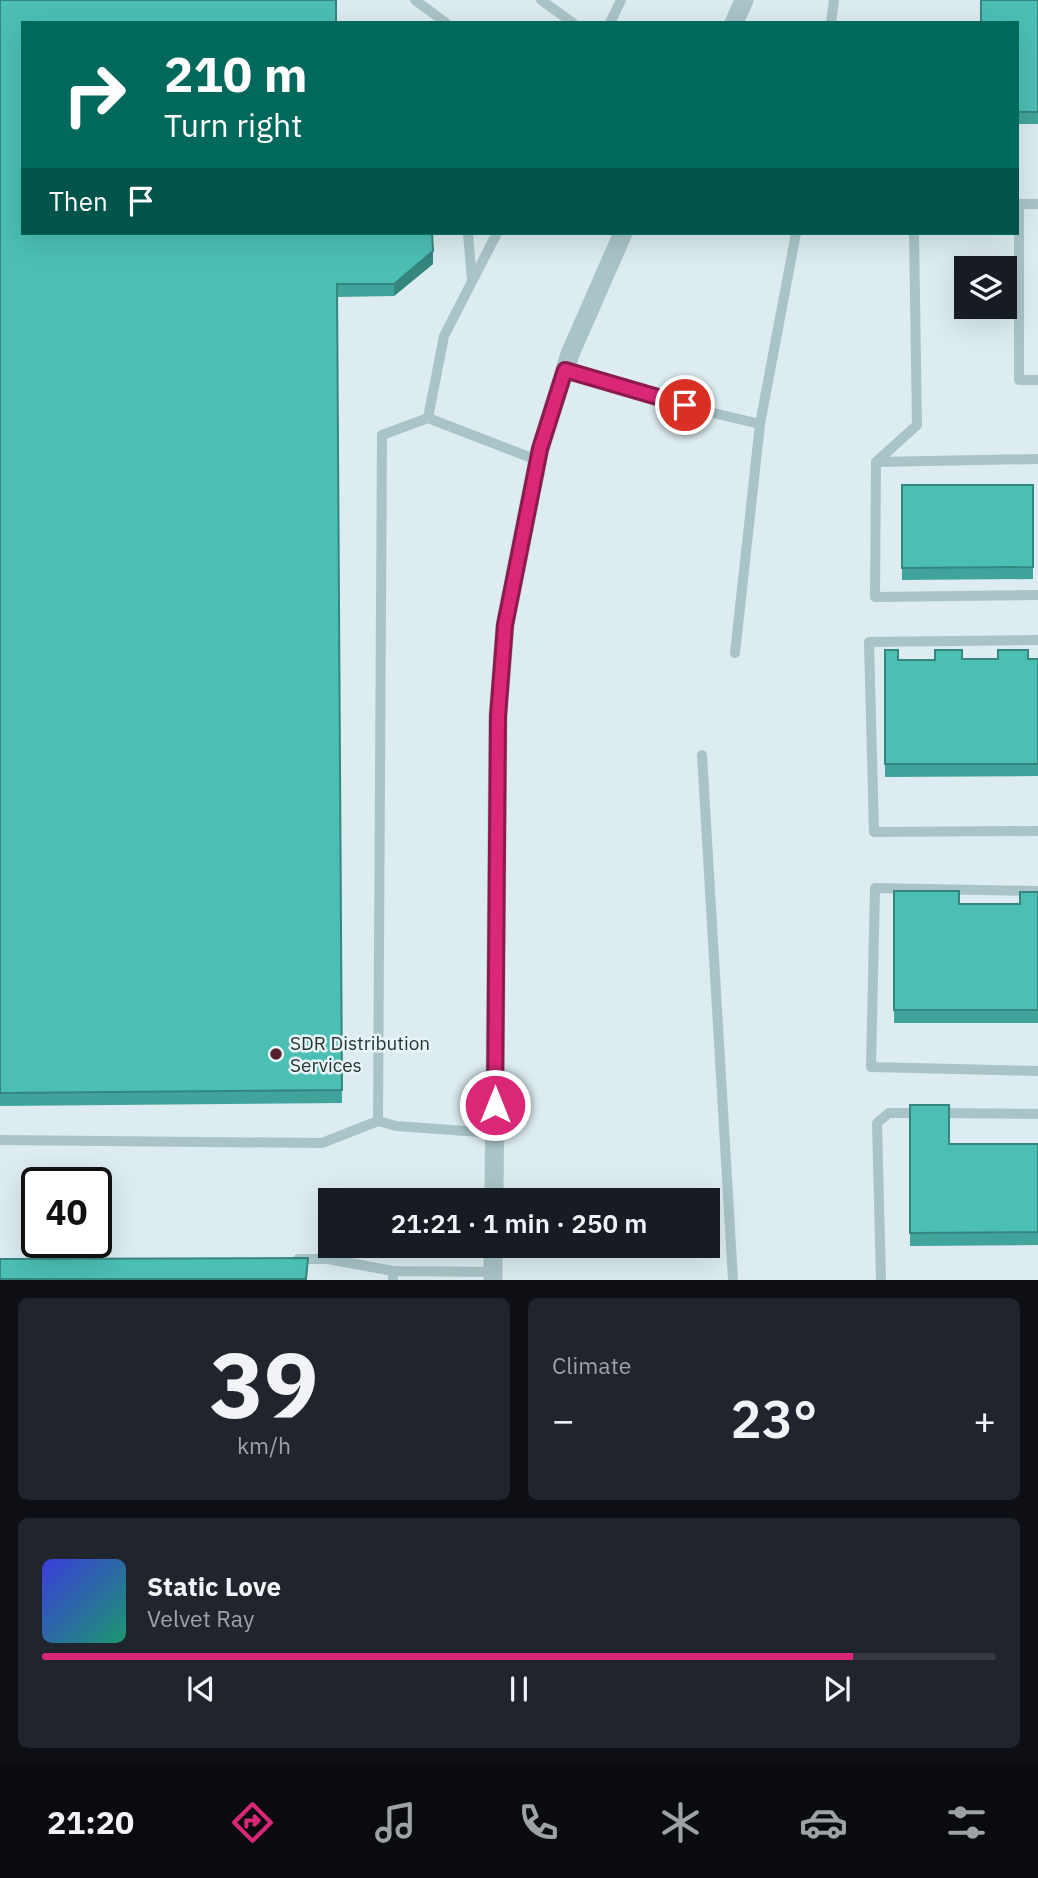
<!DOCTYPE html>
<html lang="en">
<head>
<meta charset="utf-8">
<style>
	:root { --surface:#171b24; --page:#20242c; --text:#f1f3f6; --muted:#9ea1a6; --line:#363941; --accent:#db2777 }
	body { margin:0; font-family:"IBM Plex Sans",sans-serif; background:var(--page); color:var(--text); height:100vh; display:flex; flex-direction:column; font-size:26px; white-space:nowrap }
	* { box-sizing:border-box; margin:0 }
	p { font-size:23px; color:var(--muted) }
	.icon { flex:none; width:38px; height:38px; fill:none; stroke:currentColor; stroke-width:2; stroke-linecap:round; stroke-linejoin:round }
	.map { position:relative; height:1280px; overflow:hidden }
	.sheet { display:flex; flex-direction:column; gap:18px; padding:18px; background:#0d0f14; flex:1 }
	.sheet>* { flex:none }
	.hud { position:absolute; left:21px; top:21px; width:998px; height:214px; border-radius:0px; box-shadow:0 7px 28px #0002; background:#00695c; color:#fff; overflow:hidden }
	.controls { position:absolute; left:954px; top:256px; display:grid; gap:14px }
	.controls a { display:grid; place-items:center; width:63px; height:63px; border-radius:0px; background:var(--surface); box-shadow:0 7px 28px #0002; font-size:35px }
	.speed { position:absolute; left:21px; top:1167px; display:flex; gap:14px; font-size:35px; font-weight:700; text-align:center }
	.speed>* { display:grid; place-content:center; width:91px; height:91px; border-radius:50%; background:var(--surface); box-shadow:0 7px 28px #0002; line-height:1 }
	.speed .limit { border:4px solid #111; border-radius:10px; background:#fff; color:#111 }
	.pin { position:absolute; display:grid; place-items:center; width:60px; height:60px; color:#fff; margin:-30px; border:4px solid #fff; border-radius:50%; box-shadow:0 2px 7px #0007 }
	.me { position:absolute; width:77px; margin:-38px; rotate:0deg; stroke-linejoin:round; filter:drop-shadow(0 0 5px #0008) }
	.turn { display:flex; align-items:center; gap:24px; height:147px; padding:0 28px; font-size:32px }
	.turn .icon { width:91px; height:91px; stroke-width:2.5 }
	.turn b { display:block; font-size:49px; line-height:60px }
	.then { display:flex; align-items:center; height:66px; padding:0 28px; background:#0003; gap:14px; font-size:26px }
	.big { font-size:52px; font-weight:600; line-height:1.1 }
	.sheet .card { flex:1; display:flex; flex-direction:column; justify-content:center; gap:10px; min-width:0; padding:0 24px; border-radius:10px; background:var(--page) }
	.sheet .dial { align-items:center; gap:0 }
	.dial b { font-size:91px; line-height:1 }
	.song { display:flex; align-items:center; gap:21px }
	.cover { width:84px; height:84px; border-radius:10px; background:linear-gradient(135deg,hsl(240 70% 55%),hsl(160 70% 35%)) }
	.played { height:7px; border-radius:4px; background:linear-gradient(90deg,var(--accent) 85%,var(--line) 85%) }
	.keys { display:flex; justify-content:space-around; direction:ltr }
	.heat { display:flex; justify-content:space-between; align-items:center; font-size:38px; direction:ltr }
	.sheet .tiles { flex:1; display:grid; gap:18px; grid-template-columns:1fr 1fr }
	.card:last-child { grid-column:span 2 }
	.trip { position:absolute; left:318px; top:1188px; width:402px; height:70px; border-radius:0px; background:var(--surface); box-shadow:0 7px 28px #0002; font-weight:600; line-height:70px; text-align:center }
	.tabs { display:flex; height:112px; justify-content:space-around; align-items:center; background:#090b0e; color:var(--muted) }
	.tabs .icon { width:49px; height:49px }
	.tabs .selected { color:var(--accent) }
	.tabs b { font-size:32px; color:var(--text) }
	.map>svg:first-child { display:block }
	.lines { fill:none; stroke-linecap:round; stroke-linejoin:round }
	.service { stroke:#a9c4c8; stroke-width:10 }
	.tertiary { stroke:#a9c4c8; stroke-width:19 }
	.wall { fill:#41a49c }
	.shaded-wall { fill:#35867f }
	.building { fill:#4cbfb5; stroke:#35867f; stroke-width:2 }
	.route-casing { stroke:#8e194d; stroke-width:18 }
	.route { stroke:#db2777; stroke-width:12 }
	.poi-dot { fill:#54202e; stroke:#e8f5f8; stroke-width:2.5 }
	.labels { text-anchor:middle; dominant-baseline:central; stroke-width:5; stroke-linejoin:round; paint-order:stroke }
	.poi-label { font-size:19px; fill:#283535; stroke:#e8f5f8; text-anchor:start }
</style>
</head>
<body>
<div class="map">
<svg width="1038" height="1280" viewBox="0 0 1038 1280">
	<rect width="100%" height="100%" fill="#dcecf0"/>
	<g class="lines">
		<!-- service -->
		<path class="service" d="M415,0L446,23
			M541,0L573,23
			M610,23L621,0
			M831,23L834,0
			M1038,204H1019V380H1038
			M468,233L472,281
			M914,233L917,425L876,462L875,597L1038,595
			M565,370L709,412L760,424L735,653
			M428,418L444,336L497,233
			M760,424L796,233
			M876,462L1038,459
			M1038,640L869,642L874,832L1038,831
			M702,755L733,1280
			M1038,891L875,888L871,1067L1038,1071
			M937,1113L1038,1114
			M494,1133L396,1126L378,1121L382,435L428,418L537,460
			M0,1140L322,1143L378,1121
			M298,1259H328L393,1271
			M393,1280V1271L493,1272
			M881,1280L877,1123L889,1113H922"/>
		<!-- tertiary -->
		<path class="tertiary" d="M734,23L744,0
			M494,1200L498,716L505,625L540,449L570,354L623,233
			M493,1280V1246"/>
	</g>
	<!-- wall -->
	<path class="wall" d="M0,0L336,23L433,264L394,296L337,297L342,1103L0,1106Z
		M1038,0V124H1017V23Z
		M902,485H1033V579L902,580Z
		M885,650L898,660L1038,659V776L885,777Z
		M894,891L959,904H1020L1038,892V1023H894Z
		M910,1105L949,1144H1038V1245L910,1246Z"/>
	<!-- shaded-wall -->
	<path class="shaded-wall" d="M433,251V264L394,296V284Z"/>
	<!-- building -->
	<path class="building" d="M0,0H336V23H23V233H432L433,251L394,284H337L342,1090L0,1093Z
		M981,0H1038V112H1017V23H981Z
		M902,485H1033V567L902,568Z
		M885,650H898V660H935V650H962V659H998V650H1028V659H1038V764H885Z
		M894,891H959V904H1020V892H1038V1010H894Z
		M910,1105H949V1144H1038V1232L910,1233Z
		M308,1258L306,1279H0V1259Z"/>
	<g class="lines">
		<defs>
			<path id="route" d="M495,1105L498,716L505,625L540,449L565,370L685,405"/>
		</defs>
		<!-- route casing -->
		<use href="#route" class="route-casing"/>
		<!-- route -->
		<use href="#route" class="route"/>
	</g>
	<!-- markers -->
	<circle class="poi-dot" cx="276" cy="1054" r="7"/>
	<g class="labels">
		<!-- poi labels -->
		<g class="poi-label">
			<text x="290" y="1043">SDR Distribution<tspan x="290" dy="22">Services</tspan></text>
		</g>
	</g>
</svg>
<div class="controls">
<a><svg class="icon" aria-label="layers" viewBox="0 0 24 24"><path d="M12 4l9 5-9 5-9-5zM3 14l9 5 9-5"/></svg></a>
</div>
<div class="speed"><div class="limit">40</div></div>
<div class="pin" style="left:685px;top:405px;background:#d93025"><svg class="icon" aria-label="arrive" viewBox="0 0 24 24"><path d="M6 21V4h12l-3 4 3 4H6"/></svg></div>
<svg class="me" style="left:495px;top:1105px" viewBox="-20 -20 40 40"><circle r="17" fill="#db2777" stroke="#fff" stroke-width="3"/><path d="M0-11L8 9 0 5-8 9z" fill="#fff"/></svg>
<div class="trip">21:21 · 1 min · 250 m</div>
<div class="hud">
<div class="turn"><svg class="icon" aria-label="right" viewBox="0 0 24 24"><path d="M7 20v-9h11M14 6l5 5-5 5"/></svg><div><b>210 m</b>Turn right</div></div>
<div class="then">Then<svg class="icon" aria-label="arrive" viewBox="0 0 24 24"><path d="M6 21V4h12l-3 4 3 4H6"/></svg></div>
</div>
</div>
<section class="sheet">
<div class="tiles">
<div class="card dial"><b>39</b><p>km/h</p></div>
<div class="card"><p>Climate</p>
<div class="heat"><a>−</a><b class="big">23°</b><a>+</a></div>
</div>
<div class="card">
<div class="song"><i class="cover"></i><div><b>Static Love</b><p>Velvet Ray</p></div></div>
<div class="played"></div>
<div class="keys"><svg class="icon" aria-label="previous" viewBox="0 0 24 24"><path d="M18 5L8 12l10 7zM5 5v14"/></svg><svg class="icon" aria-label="pause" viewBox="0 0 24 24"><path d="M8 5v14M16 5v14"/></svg><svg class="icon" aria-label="next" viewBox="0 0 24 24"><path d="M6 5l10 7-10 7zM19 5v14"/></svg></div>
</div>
</div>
</section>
<nav class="tabs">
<b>21:20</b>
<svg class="icon selected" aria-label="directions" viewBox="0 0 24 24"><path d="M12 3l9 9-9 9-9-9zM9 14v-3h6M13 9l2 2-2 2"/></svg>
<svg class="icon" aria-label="music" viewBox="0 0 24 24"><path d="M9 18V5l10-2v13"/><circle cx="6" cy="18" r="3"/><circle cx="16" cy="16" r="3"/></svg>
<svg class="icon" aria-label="phone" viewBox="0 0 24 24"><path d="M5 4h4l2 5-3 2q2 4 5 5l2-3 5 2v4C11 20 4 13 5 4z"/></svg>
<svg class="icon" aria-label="climate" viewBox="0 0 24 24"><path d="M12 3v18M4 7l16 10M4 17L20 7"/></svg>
<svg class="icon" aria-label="car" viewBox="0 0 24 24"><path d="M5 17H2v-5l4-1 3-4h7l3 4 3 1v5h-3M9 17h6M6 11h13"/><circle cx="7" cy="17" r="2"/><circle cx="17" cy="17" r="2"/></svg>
<svg class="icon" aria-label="filters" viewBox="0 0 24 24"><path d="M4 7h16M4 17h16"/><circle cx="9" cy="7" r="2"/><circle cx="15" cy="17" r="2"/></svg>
</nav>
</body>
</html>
